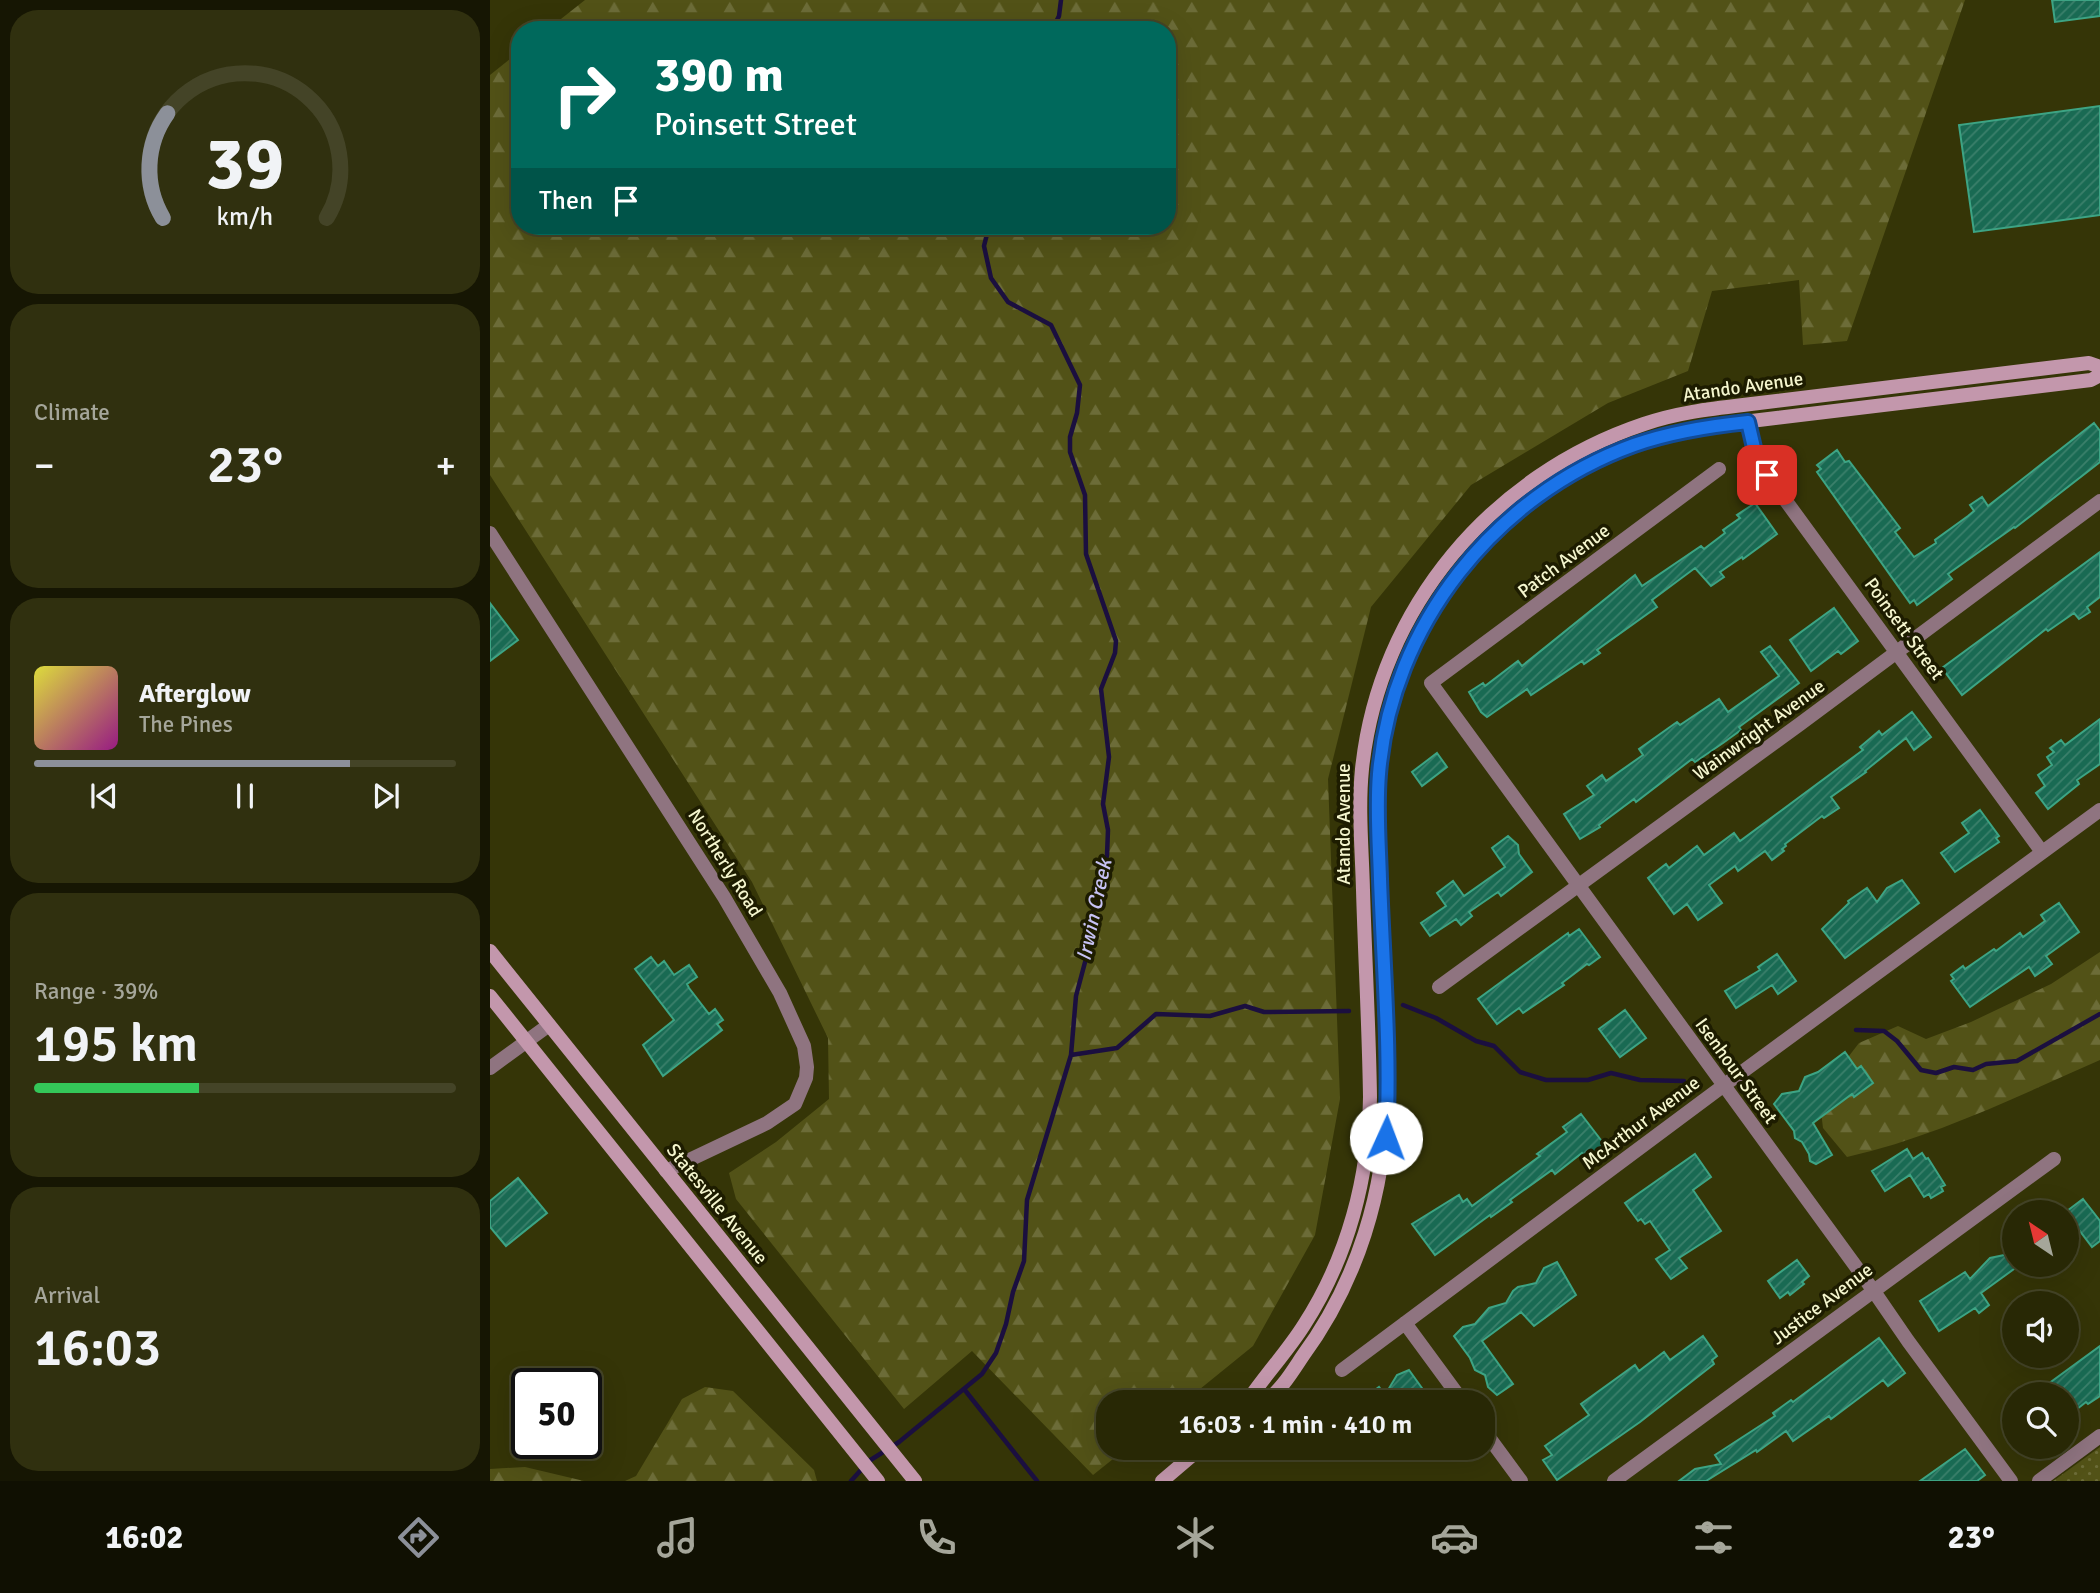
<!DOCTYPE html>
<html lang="en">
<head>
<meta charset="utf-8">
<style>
	:root { --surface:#282805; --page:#30300f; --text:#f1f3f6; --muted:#a5a69a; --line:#444427; --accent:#8c9099 }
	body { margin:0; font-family:Signika,sans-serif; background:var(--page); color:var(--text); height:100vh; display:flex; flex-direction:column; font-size:26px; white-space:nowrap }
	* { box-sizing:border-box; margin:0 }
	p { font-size:23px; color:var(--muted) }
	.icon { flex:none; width:38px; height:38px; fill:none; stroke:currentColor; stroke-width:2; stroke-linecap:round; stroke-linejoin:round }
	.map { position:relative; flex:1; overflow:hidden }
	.sheet { display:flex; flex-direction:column; gap:10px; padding:10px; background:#161603; width:490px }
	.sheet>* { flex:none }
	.hud { position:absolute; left:21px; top:21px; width:665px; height:214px; border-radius:28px; box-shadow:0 7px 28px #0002,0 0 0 2px var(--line); background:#00695c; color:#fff; overflow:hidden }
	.needle { width:46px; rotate:325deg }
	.fabs { position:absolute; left:1512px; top:1200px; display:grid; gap:14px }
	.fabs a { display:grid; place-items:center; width:77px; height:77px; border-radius:50%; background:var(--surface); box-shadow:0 7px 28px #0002,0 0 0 2px var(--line); font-size:35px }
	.speed { position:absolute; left:21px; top:1368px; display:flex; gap:14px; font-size:35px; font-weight:700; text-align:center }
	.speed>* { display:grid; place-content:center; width:91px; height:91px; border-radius:50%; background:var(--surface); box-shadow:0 7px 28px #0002,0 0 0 2px var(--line); line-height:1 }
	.speed .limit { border:4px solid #111; border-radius:10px; background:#fff; color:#111 }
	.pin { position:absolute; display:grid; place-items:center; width:60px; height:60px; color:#fff; margin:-30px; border-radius:14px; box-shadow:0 4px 10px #0006 }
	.me { position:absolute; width:77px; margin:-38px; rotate:2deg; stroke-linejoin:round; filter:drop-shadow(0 0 5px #0008) }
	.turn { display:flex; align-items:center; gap:24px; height:147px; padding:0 28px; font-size:32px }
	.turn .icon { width:91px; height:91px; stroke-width:2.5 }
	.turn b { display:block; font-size:49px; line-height:60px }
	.then { display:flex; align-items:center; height:66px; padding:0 28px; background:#0003; gap:14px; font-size:26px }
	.big { font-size:52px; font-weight:600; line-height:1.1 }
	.sheet .tile { flex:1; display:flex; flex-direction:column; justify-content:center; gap:10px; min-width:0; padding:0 24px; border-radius:28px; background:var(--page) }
	.sheet .dial { align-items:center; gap:0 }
	.dial svg { height:182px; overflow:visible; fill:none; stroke:var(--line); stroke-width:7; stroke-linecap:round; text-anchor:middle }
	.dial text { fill:var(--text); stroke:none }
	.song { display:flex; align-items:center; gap:21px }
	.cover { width:84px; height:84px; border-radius:10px; background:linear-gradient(135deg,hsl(60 70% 55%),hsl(310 70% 35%)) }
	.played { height:7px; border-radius:4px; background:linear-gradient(90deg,var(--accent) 75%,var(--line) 75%) }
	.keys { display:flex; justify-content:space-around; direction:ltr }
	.heat { display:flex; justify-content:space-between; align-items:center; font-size:38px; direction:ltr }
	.charge { height:10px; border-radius:5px; background:linear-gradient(90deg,#34c759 39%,var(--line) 0) }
	.trip { position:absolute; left:606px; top:1390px; width:399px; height:70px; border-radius:28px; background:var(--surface); box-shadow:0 7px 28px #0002,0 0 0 2px var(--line); font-weight:600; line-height:70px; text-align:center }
	.dock { display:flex; height:112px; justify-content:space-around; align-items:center; background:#101002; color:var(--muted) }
	.dock .icon { width:49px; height:49px }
	.dock .selected { color:var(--accent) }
	.dock b { font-size:32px; color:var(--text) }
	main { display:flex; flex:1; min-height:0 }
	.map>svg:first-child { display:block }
	.green { fill:url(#green-dots) }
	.forest { fill:url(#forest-firs) }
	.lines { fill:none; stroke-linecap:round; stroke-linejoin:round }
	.stream { stroke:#1b0f3f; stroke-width:4.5 }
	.building { fill:url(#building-hatch); stroke:#3da484; stroke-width:2 }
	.street { stroke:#8f7480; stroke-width:14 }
	.secondary { stroke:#c397ac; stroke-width:14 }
	.route-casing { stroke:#114b97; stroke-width:18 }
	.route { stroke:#1a73e8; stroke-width:12 }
	.labels { text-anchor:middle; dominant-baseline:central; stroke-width:7; stroke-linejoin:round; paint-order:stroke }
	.street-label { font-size:19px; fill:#f5f6ce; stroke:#1d1c00 }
	.water-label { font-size:21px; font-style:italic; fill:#c7c2f4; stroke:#1d1c00 }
</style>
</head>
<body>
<main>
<section class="sheet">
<div class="tile dial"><svg viewBox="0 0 100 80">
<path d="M14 69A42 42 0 1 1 86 69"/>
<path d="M14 69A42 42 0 0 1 16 23" stroke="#8c9099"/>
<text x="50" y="56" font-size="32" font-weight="700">39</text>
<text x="50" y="72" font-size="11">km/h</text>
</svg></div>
<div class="tile"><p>Climate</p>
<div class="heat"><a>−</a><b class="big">23°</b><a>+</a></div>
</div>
<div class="tile">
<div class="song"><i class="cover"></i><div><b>Afterglow</b><p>The Pines</p></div></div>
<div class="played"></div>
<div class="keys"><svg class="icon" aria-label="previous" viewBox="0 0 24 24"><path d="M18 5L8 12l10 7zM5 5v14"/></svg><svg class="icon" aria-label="pause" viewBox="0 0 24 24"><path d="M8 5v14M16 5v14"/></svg><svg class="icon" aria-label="next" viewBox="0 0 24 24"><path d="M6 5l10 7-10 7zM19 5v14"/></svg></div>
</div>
<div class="tile"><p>Range · 39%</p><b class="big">195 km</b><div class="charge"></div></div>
<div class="tile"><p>Arrival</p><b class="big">16:03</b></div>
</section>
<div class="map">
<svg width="1610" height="1481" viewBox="0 0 1610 1481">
	<defs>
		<pattern id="green-dots" width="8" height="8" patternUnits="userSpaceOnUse" patternTransform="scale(1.75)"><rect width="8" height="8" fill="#525217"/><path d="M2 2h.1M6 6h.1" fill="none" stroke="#6c6c38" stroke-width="1.8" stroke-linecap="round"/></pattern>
		<pattern id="forest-firs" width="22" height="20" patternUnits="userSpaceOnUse" patternTransform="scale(1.75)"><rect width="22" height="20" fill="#525217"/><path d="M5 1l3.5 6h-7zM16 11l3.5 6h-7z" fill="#6c6c38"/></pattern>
		<pattern id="building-hatch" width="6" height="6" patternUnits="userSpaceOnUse" patternTransform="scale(1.75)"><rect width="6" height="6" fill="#196a53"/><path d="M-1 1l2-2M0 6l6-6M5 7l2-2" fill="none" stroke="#3b806b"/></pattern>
	</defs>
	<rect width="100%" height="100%" fill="#353507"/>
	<!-- green -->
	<path class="green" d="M1610,1447V1481H1563L1566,1479Z"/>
	<!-- forest -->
	<path class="forest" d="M95,0H1475L1357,341L1313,345L1309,280L1222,291L1198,371L1118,403L981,485L881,607L838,779L850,1099L825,1235L763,1346L694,1402H618V1447H638L603,1475L482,1351L414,1409L246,1199L239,1173L286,1142L339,1099L338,1038L262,882L0,475V75L30,51V226H677V30H57Z
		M1610,952V1060C1528,1096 1445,1137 1357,1157L1333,1128L1329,1095L1369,1043L1408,1026L1436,1039L1481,1022L1561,984Z
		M215,1387L243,1391L324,1470L327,1481H135L146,1476L192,1399Z
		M35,1467L94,1481H0V1469Z"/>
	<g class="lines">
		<!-- stream -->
		<path class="stream" d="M562,30L569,16L571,0
			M913,1005L946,1018L986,1041L1004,1046L1030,1072L1056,1080H1098L1121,1073L1150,1080L1194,1081
			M1366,1030L1394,1031L1407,1041L1431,1070L1446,1073L1464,1067L1483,1070L1496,1064L1527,1061L1610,1014
			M581,1055L627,1048L666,1014L720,1016L755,1006L774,1012L859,1011
			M474,1389L547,1481
			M361,1481L379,1461L409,1442L492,1374L506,1353L516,1324L523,1292L534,1261L537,1200L581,1055L586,996L598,951L601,917L610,893L617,855L618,830L613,804L619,757L611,689L625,653L626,641L596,554L595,495L580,452V437L587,413L590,385L561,325L518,302L501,278L494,246L499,226"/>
	</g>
	<!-- building -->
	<path class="building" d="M1562,0H1610V16L1565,22Z
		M1610,106V215L1484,232L1469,125Z
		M1604,423L1610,431V462L1525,528L1524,527L1458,574L1462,579L1427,605L1424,600L1420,603L1327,472L1331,469L1327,465L1347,450L1355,462L1359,461L1410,528L1405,532L1424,557L1446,543L1445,540L1478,516L1484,511L1480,505L1492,497L1498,506Z
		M1265,503L1287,534L1253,559L1252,557L1230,572L1234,577L1221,586L1205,568L1162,600L1167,607L1107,650L1110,653L1094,664L1092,661L1041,695L1037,689L997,717L991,712L979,692L993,683L995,686L1028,661L1032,666L1145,575L1152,586L1211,546L1214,549L1235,533L1233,530L1250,518L1247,515Z
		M1610,552V597L1597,607L1600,612L1589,619L1584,613L1558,631L1556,629L1472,695L1452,668Z
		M0,603L28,640L0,661Z
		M1344,608L1368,641L1351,654L1348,651L1321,671L1300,640Z
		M1280,646L1309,683L1249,727L1251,730L1233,743L1205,762L1202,759L1146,802L1144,799L1109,825L1110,827L1090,839L1074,814L1104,795L1097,786L1112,775L1116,781L1153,755L1149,749L1187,722L1190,725L1229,699L1238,712L1289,676L1271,652Z
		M1422,712L1441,737L1424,750L1416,738L1375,771L1376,772L1341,797L1349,808L1334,818L1332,816L1295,844L1296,846L1292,849L1294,851L1282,860L1275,851L1248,871L1245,866L1219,885L1232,903L1208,920L1197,904L1184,914L1158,878L1176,864L1179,868L1207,846L1214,855L1244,833L1250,841L1373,750L1370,747L1389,731L1392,735Z
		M1610,719V764L1587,780L1589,784L1558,809L1546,793L1555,786L1548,775L1562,765L1557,757L1564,752L1560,748L1571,740L1575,745Z
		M947,753L957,767L932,786L922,772Z
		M1490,810L1509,836L1506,838L1509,842L1465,872L1451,853L1479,833L1472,823Z
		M1018,836L1028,845L1029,854L1042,872L1011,896L1008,892L979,912L982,916L971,925L966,919L940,936L931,923L956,906L947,893L963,881L974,896L1015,867L1002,848Z
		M1412,880L1429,903L1355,958L1332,929L1359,903L1358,901L1377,888L1387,902L1397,888Z
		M1569,903L1589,932L1556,956L1562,964L1545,976L1539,967L1480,1007L1461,981L1464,979L1461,975L1473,966L1475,969L1504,949L1506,951L1530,933L1533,937L1555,921L1551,915Z
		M1089,929L1110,957L1099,965L1097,964L1072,983L1074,985L1033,1013L1029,1008L1007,1024L988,999L1078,933L1079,936Z
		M1287,954L1306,981L1288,994L1282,985L1246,1008L1235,991L1270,970L1268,967Z
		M161,957L168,966L174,961L184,975L199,965L207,977L197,984L199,988L219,1014L225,1009L233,1020L227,1024L232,1030L173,1076L153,1045L184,1020L145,969Z
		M1135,1010L1156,1038L1130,1057L1109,1029Z
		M1355,1052L1367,1069L1371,1066L1383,1083L1364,1097L1362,1094L1323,1123L1342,1155L1326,1164L1320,1161L1319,1154L1312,1142L1305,1138L1304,1131L1284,1104L1292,1094L1309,1091L1315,1077L1328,1072Z
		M1091,1114L1114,1144L1096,1158L1092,1153L1065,1174L1062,1170L1020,1200L1022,1202L1001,1217L1000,1215L945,1255L922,1224L969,1195L973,1202L977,1199L982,1206L1050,1156L1047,1154L1077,1132L1073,1127Z
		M1417,1149L1423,1159L1432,1153L1436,1159L1438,1158L1455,1185L1451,1187L1453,1191L1441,1198L1439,1194L1434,1197L1420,1175L1395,1191L1382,1171Z
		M1205,1154L1221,1177L1203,1190L1231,1231L1189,1258L1197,1268L1181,1279L1166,1259L1180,1250L1160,1221L1155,1224L1151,1219L1148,1221L1135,1203Z
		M28,1178L57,1213L16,1246L0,1227V1201Z
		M1593,1199L1610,1221V1241L1602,1247L1589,1230L1577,1239V1211Z
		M1524,1253V1269L1491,1293L1499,1305L1489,1313L1485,1308L1449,1331L1430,1301L1475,1272L1480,1279L1500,1258Z
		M1307,1260L1319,1276L1312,1282L1314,1284L1300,1295L1298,1292L1290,1298L1278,1281Z
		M1067,1262L1086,1295L1044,1326L1031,1312L992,1341L1023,1384L1007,1395L998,1387L995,1375L985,1370L980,1358L964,1336L973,1327L985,1324L999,1308L1016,1303L1023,1291L1028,1287L1046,1283L1054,1268Z
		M1213,1336L1227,1356L1222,1360L1224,1364L1150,1422L1067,1480L1053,1460L1062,1455L1055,1446L1099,1415L1091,1404L1145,1365L1149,1371L1174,1352L1180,1360Z
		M1389,1338L1415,1373L1398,1386L1393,1380L1341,1419L1339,1416L1303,1441L1296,1431L1267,1452L1266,1450L1216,1481H1189L1205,1469L1231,1464L1225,1455L1285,1416L1283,1413L1301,1400L1303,1402Z
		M1610,1346V1396L1598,1404L1596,1402L1577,1417V1395H1543Z
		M919,1370L942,1402H869L889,1387L895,1395L907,1375Z
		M1475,1449L1495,1475L1487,1481H1430Z"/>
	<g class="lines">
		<!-- street -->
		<path class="street" d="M1258,422L1265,452L1277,475L1552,852
			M1229,469L941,683L1383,1290L1418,1341L1521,1481
			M0,533L234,897L290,993L314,1046L317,1067L316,1078L305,1104L277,1123L176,1171
			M949,987L1310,724L1610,501
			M0,1068L59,1025
			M915,1323L973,1402
			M852,1370L1233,1086L1610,810
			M992,1428L1031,1481
			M1124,1481L1564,1159
			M1549,1481L1610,1436"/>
		<!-- secondary -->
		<path class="secondary" d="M0,951L425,1481
			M0,996L388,1481
			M757,1402C775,1375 797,1352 814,1325C858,1257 879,1177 880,1097C879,1028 875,959 873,890C872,850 868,809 872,769C889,607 1002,475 1154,424C1186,413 1219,409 1253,405L1599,363L1610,367
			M774,1402C790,1392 802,1372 812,1357C868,1281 895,1191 897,1097C896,1028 893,960 890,891C889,851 885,810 890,769C908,591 1045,454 1220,426L1601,380L1610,375
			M672,1481L712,1447"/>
	</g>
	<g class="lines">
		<defs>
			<path id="route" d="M896,1138C901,1053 893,965 890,879C889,844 886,809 889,774C901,626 1005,495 1144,445C1181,432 1219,426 1258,422L1265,452L1277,475"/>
		</defs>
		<!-- route casing -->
		<use href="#route" class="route-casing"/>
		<!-- route -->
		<use href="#route" class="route"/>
	</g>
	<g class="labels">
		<!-- street labels -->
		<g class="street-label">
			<text transform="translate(1253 387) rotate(-8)">Atando Avenue</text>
			<text transform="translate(1074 561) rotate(-37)">Patch Avenue</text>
			<text transform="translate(1414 629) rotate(54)">Poinsett Street</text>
			<text transform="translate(1269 730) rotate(-36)">Wainwright Avenue</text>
			<text transform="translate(854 824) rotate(-90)">Atando Avenue</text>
			<text transform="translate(235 863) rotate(58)">Northerly Road</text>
			<text transform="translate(1246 1071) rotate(54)">Isenhour Street</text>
			<text transform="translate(1151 1123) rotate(-37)">McArthur Avenue</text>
			<text transform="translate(227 1204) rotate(51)">Statesville Avenue</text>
			<text transform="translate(1332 1304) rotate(-37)">Justice Avenue</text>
		</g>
		<!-- water labels -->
		<g class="water-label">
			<text transform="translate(604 910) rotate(-78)">Irwin Creek</text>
		</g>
	</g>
</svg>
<div class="fabs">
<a><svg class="needle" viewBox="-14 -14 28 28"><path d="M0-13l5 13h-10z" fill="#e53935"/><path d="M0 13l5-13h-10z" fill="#a5a69a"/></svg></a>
<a><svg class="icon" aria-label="sound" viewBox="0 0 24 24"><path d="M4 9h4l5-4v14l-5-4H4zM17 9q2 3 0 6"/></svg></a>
<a><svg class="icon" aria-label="search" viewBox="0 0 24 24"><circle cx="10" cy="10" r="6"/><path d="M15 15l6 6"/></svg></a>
</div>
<div class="speed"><div class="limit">50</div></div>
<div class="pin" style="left:1277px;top:475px;background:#d93025"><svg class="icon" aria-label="arrive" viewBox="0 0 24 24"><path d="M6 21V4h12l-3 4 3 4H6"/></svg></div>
<svg class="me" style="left:896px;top:1138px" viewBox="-20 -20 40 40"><circle r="19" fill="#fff"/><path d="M0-13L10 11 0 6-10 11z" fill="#1a73e8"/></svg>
<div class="trip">16:03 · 1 min · 410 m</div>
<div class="hud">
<div class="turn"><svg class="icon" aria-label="right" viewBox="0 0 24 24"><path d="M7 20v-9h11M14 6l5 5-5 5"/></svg><div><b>390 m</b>Poinsett Street</div></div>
<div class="then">Then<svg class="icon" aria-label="arrive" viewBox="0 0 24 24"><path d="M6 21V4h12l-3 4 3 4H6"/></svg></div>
</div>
</div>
</main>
<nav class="dock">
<b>16:02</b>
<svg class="icon selected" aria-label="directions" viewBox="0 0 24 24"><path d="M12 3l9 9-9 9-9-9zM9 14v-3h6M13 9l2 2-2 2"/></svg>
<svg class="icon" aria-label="music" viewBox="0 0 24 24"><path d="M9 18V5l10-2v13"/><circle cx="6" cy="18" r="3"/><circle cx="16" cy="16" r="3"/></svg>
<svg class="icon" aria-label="phone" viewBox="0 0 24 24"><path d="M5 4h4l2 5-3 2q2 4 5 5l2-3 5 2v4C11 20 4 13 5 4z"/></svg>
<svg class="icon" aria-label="climate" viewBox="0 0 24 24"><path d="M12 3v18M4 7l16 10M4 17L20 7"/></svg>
<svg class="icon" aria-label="car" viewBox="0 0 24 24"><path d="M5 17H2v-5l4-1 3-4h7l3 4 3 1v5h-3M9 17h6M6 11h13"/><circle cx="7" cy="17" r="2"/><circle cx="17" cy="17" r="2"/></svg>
<svg class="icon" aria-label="filters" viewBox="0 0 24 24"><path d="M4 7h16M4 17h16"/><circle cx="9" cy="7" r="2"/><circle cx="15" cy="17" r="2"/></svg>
<b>23°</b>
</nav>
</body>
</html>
